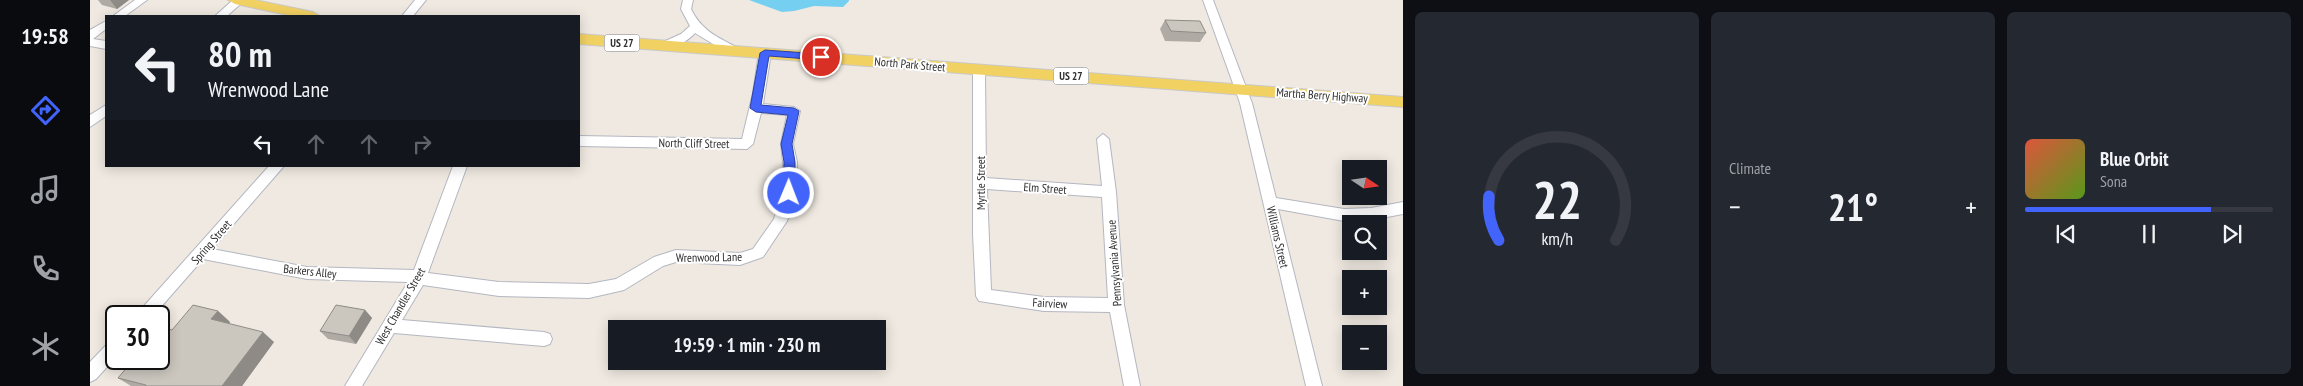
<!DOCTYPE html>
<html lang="en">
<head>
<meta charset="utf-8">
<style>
	:root { --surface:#171b24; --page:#242831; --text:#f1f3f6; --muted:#9ea1a6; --line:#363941; --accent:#4264fb }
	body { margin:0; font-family:"PT Sans Narrow",sans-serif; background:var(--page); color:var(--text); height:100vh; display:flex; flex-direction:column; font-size:19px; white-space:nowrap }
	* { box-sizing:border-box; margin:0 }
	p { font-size:16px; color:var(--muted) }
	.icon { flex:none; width:28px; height:28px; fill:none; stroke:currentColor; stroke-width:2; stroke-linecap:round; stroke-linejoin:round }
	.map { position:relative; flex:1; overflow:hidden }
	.sheet { display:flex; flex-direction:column; gap:12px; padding:12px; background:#0d0f14; width:900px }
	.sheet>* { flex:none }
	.top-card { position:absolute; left:15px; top:15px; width:475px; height:152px; border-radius:0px; box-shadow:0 2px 12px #0003; background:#171b24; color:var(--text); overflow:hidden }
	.needle { width:32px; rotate:103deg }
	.tools { position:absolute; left:1252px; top:160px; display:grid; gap:10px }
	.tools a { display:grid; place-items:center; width:45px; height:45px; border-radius:0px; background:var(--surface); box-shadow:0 2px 12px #0003; font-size:25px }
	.speed { position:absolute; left:15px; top:305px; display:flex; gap:10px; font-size:25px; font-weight:700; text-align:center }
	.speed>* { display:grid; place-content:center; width:65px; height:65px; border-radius:50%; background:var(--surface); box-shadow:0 2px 12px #0003; line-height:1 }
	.speed .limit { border:2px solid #111; border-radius:8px; background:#fff; color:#111 }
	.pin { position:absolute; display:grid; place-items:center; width:42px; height:42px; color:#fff; margin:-21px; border:2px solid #fff; border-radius:50%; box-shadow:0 1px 5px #0007 }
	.me { position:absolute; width:55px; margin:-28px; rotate:1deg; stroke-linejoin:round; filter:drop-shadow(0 0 4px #0008) }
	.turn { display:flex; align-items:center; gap:18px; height:105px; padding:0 20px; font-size:22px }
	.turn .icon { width:65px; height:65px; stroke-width:2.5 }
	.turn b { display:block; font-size:35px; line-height:42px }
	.lanes { display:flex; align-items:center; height:48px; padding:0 20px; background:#0003; justify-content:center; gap:25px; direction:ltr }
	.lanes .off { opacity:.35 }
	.big { font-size:38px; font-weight:800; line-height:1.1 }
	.sheet .tile { flex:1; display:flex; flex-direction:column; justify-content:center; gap:8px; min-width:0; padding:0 18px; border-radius:8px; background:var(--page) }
	.sheet .dial { align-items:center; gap:0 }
	.dial svg { height:130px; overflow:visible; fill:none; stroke:var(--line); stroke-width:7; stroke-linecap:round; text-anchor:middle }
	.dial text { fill:var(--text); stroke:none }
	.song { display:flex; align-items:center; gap:15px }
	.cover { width:60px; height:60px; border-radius:8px; background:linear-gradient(135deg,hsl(10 70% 55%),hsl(90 70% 35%)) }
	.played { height:5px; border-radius:2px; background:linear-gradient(90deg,var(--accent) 75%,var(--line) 75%) }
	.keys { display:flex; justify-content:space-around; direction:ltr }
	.heat { display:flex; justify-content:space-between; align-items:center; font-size:28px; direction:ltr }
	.sheet .tiles { flex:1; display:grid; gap:12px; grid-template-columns:repeat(3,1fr) }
	.trip { position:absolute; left:518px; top:320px; width:278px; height:50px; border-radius:0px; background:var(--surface); box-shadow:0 2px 12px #0003; font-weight:800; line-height:50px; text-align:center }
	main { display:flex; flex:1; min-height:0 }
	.menu { display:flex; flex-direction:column; width:90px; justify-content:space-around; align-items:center; background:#090b0e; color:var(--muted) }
	.menu .icon { width:35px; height:35px }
	.menu .active { color:var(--accent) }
	.menu b { font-size:22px; color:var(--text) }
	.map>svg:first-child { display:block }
	.water { fill:#75cff0 }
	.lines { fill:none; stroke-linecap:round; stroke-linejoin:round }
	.minor-casing { stroke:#b4b7c1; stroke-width:2 }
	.major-casing { stroke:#c9c9c9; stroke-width:2 }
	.minor { fill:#fff; fill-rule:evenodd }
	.major { fill:#f2d163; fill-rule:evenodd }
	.wall { fill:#afaba4 }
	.shaded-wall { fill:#8e8b86 }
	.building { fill:#cbc7bf; stroke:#8e8b86 }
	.route { fill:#4264fb; stroke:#2b41a3 }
	.labels { text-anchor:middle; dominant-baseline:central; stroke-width:4; stroke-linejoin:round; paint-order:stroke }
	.shield { fill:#fff; stroke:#6d6d6d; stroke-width:1 }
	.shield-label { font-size:11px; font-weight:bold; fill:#2e2e2e }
	.street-label { font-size:12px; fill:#2e2e2e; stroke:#fff }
</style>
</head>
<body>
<main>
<nav class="menu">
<b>19:58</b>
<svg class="icon active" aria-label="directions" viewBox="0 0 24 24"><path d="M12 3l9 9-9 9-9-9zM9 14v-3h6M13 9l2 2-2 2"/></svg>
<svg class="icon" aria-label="music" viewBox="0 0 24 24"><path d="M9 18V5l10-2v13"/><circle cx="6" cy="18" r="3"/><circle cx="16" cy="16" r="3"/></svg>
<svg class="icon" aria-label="phone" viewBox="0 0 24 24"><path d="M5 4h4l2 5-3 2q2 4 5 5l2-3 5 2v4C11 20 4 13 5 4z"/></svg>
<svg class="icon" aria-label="climate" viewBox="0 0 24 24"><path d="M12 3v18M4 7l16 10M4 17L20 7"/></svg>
</nav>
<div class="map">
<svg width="1313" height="386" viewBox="0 0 1313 386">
	<rect width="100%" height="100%" fill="#efe9e1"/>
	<!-- water -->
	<path class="water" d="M659,0H759V1L753,7L724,6L704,11L692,12Z"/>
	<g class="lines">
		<defs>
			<path id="minor" d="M45,0H57L35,16H23Z
				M143,0H155L137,16H125Z
				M325,0H336L323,16H312Z
				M593,0H603L601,9C611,30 627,37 646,47L648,50L646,53H638L605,33C598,41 582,51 571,49L569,46L571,43L591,34L600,26L591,9Z
				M1113,0H1123L1162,103L1186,198L1254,209L1281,208L1313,202V214L1281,220L1254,221L1188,209L1232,386H1216L1150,103Z
				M16,21V29L3,39L16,41V49L0,46V30Z
				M675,49L681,53L673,104L704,107L710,111L703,144L707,162L706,193L697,221L673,257L650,265L586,262L573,266L534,290L499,298L409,296L333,285L312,320L454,332L460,334L462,339L460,344L454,346L304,333L272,386H255L318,282L217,279L113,259L63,316H45L179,166H194L122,249L217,267L324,270L363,166H377L338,273L409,282L499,284L526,279L564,257L586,250L650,253L663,249L684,219L692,193L693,162L691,144L697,115L671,113L663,144L657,149L489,146V136L652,139L663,93L669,53Z
				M889,66L895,70L896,178L1012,186L1007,139L1013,134L1019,139L1026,192L1034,305L1050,386H1034L1020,312L954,311L889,301L886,296L883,234V70ZM897,189L1012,197L1018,298L954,297L901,290Z
				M16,105V116L0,127V115Z
				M26,339V357L6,379L0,382V362L20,341Z"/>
			<path id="major" d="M138,0H165L223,12L230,16H203L145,4Z
				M489,34L1313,97V107L489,44Z"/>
		</defs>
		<!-- minor casing -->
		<use href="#minor" class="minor-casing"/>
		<!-- major casing -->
		<use href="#major" class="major-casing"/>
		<!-- minor -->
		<use href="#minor" class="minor"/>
		<!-- major -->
		<use href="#major" class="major"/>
	</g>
	<!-- wall -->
	<path class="wall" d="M8,0H39L27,9L12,5Z
		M1075,20L1116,33L1110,42L1075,41L1070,29Z
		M275,310L282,318L266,344L238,339L230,331Z
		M128,311L140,322L139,324L184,342L152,386H41L28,378L69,359L82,330Z"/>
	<!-- shaded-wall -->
	<path class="shaded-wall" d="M20,0H39L27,9Z
		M275,310L282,318L266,344L259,336Z
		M128,311L140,322L134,330L121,319Z
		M173,332L184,342L152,386H132Z"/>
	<!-- building -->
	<path class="building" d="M1075,20L1110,21L1116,33L1081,31Z
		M103,305L128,311L121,319L173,332L132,386H56V385L28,378L44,359H69V335L75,328L82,330Z
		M246,305L275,310L259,336L230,331Z"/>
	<!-- route -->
	<path class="route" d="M675,50L731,54L736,57L731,60L679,56L671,105L704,108L709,111L702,144L705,162V193L699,198L693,193L694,162L691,144L698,115L666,112L660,108L670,53Z"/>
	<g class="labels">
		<!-- shield labels -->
		<g class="shield">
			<rect x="514.5" y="34.5" width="35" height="17" rx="4"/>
			<rect x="963.5" y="67.5" width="35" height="17" rx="4"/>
		</g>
		<g class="shield-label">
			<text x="532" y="43">US 27</text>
			<text x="981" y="76">US 27</text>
		</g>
		<!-- street labels -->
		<g class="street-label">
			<text transform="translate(820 64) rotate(5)">North Park Street</text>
			<text transform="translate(1232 95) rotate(4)">Martha Berry Highway</text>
			<text transform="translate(604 143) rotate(1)">North Cliff Street</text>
			<text transform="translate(890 183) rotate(-90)">Myrtle Street</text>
			<text transform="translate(955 188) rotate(4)">Elm Street</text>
			<text transform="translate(1188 237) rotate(77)">Williams Street</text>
			<text transform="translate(121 242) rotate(-49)">Spring Street</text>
			<text transform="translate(619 257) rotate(-1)">Wrenwood Lane</text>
			<text transform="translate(1024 263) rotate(-94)">Pennsylvania Avenue</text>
			<text transform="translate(220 271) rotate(6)">Barkers Alley</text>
			<text transform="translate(960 303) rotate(3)">Fairview</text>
			<text transform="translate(310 306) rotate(-60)">West Chandler Street</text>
		</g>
	</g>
</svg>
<div class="tools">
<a><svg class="needle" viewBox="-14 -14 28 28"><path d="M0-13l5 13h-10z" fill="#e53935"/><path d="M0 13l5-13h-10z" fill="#9ea1a6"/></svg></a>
<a><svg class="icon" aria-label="search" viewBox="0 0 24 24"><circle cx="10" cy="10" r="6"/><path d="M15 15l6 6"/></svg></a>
<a>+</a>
<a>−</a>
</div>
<div class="speed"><div class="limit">30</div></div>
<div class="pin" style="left:731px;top:57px;background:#d93025"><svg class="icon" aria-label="arrive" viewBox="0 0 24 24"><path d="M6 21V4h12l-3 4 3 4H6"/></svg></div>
<svg class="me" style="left:699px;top:193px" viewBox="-20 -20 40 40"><circle r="17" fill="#4264fb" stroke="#fff" stroke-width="3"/><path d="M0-11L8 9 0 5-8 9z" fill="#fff"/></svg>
<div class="trip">19:59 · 1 min · 230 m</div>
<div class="top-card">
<div class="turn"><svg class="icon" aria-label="left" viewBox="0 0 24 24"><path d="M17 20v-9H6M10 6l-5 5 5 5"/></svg><div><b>80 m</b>Wrenwood Lane</div></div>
<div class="lanes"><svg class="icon" aria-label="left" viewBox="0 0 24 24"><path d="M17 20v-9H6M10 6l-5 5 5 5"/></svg><svg class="icon off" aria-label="ahead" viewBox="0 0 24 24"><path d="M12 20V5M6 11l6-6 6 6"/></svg><svg class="icon off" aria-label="ahead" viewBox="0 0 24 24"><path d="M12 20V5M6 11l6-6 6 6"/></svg><svg class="icon off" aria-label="right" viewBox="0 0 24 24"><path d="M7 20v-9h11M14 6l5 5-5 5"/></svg></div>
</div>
</div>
<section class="sheet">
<div class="tiles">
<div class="tile dial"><svg viewBox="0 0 100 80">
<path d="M14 69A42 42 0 1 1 86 69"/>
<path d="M14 69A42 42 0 0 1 8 42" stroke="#4264fb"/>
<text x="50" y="56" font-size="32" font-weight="700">22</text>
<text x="50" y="72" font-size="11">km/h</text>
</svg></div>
<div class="tile"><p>Climate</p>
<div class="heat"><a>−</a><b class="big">21°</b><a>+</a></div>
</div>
<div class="tile">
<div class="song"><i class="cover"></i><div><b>Blue Orbit</b><p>Sona</p></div></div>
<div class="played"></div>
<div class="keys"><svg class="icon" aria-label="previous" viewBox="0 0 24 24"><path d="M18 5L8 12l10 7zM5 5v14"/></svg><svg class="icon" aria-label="pause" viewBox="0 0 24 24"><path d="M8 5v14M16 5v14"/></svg><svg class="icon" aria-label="next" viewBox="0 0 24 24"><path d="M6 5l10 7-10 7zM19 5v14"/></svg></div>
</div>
</div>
</section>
</main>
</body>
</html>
